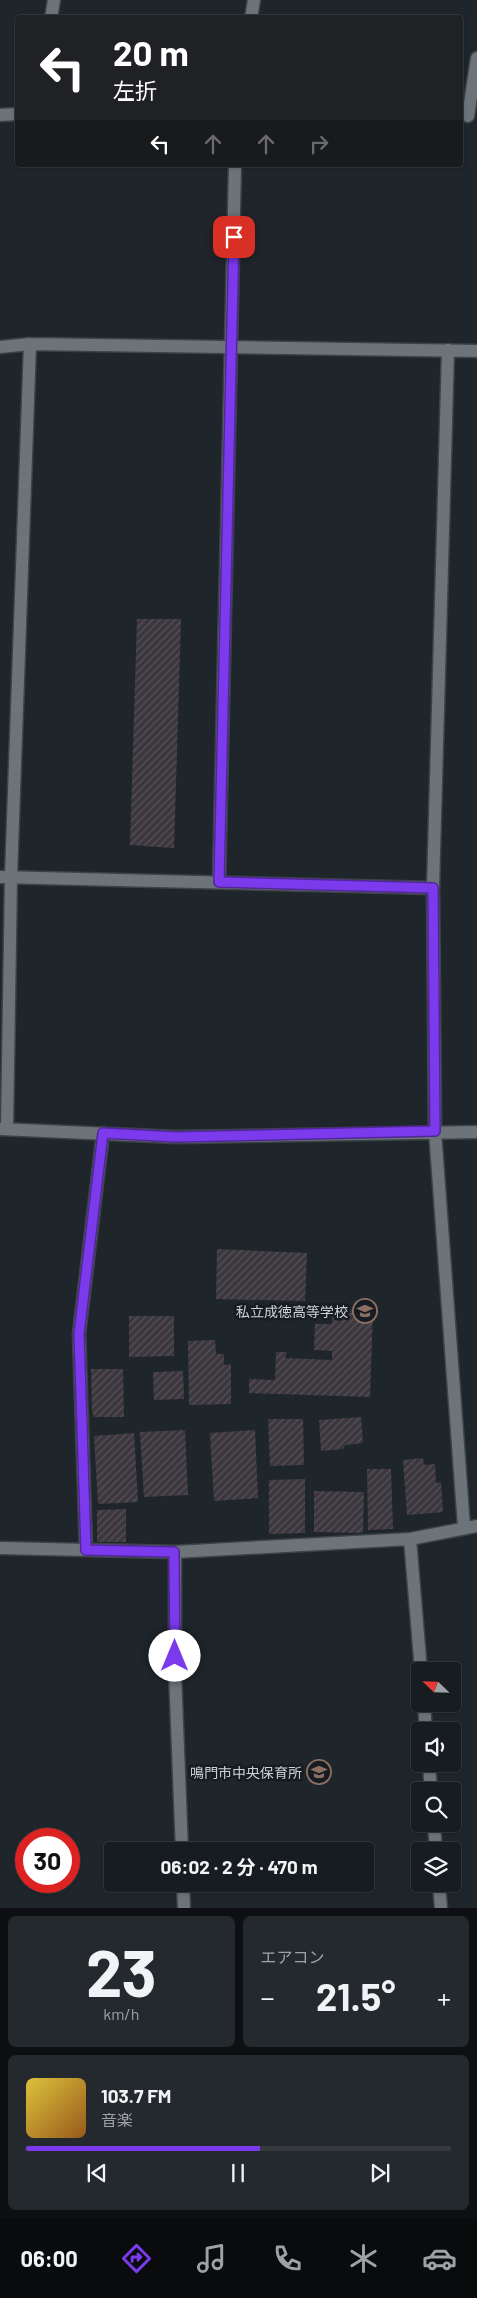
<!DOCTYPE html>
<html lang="ja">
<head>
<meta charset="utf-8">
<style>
	:root { --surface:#171c20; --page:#24292d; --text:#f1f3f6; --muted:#9ea1a5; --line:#363a3e; --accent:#7c3aed }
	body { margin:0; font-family:Barlow,"Noto Sans JP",sans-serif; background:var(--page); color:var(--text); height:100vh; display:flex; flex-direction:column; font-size:19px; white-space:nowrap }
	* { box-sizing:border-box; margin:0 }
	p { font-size:16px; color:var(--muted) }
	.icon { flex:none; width:28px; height:28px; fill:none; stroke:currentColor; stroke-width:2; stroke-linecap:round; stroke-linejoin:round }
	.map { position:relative; height:1908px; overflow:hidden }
	.side { display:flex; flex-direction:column; gap:8px; padding:8px; background:#0d0f12; flex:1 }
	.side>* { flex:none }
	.guide { position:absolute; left:15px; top:15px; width:448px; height:152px; border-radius:5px; box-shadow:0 1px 4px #0004,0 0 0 1px var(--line); background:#202124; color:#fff; overflow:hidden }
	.needle { width:32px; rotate:293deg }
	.fabs { position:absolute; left:411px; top:1662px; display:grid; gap:10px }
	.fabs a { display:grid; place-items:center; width:50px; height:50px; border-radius:5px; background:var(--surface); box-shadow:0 1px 4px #0004,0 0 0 1px var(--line); font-size:25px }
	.speed { position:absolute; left:15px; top:1828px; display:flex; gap:10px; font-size:25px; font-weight:700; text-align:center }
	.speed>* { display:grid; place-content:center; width:65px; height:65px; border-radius:50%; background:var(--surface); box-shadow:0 1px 4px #0004,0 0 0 1px var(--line); line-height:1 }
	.speed .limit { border:8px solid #d22; background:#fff; color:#111 }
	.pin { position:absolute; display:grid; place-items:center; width:42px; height:42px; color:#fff; margin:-21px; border-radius:10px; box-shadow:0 2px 8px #0006 }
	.me { position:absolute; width:55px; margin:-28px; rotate:0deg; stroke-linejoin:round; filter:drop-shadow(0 0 4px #0008) }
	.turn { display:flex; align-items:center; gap:18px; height:105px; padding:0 15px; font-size:22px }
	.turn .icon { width:65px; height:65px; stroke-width:2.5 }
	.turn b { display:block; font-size:35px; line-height:42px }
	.lanes { display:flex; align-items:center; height:48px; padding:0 15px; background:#0003; justify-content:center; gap:25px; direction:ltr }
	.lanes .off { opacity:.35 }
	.big { font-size:38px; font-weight:700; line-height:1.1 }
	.side .card { flex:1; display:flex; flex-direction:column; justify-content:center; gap:8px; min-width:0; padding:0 18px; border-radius:8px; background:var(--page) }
	.side .dial { align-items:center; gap:0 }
	.dial b { font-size:65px; line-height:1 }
	.song { display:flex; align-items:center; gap:15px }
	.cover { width:60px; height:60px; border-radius:8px; background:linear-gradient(135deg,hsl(50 70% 55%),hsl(30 70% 35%)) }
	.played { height:5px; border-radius:2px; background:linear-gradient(90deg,var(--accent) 55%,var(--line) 55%) }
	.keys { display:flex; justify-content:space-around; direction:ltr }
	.heat { display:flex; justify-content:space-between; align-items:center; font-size:28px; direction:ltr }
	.side .tiles { flex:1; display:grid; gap:8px; grid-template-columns:1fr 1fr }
	.card:last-child { grid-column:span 2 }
	.trip { position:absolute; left:104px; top:1842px; width:270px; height:50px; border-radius:5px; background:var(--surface); box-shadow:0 1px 4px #0004,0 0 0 1px var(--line); font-weight:700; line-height:50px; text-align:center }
	.tab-bar { display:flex; height:80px; justify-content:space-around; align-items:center; background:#090b0d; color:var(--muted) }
	.tab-bar .icon { width:35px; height:35px }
	.tab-bar .on { color:var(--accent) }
	.tab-bar b { font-size:22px; color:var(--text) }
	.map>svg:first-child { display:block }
	.building { fill:url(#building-hatch) }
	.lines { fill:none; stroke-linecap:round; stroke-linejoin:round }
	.minor-casing { stroke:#3c4245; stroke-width:15 }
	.minor { stroke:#6c747a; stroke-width:12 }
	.route-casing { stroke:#51269a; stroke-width:12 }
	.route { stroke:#7c3aed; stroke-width:9 }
	.labels { text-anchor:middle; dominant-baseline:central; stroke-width:5; stroke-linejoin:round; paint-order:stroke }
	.poi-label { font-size:14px; fill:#ced2d5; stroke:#161c21; text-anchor:end }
</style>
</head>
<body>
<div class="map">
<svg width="477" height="1908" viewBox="0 0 477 1908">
	<defs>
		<pattern id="building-hatch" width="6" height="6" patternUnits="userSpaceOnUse" patternTransform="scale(1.25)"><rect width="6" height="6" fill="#3c373d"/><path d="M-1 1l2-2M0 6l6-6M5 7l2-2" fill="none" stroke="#575358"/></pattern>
	</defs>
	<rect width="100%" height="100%" fill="#1f262b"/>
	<!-- building -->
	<path class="building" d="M137,619H181L174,848L130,845Z
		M217,1249L307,1253L305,1301L216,1299Z
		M332,1305L344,1306V1309L373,1310L370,1397L249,1393V1379L275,1380L276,1352H287L285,1358L332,1360V1351L314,1350L315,1324H332Z
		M129,1316H174V1356L129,1357Z
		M215,1340L216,1354H224V1365L231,1364V1404L189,1405L188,1341Z
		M91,1369H123L124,1417H94L92,1411Z
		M183,1371L184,1399L154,1400L153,1372Z
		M361,1417L363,1443L345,1445L343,1449L321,1451L319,1420Z
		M268,1419H303L304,1465L270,1466Z
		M185,1430L188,1495L144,1497L140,1432Z
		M255,1430L258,1498L214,1501L210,1433Z
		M134,1433L138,1502L98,1504L94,1436Z
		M423,1458L424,1465L435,1464L436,1483L441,1482L443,1512L407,1515L403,1460Z
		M367,1469H391L393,1529L368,1530Z
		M305,1479V1533L269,1534V1480Z
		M314,1491L364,1492L363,1533L314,1532Z
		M126,1509V1542H97V1510Z"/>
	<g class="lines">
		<defs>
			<path id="minor" d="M51,18L54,0
				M251,18L254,0
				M0,115L18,114
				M468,116L477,58
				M0,347L30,344L477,351
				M448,350L433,888L435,1131L464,1527
				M0,877L433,888
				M219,882L235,165
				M7,1128L11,876L30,344
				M0,1129L176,1137L477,1132
				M410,1539L421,1671
				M0,1548L175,1552L410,1539L477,1526
				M86,1550L79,1334L103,1133
				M175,1552V1673L182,1851
				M424,1704L426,1731
				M429,1764L431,1791
				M434,1824L436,1851
				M183,1884L184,1908
				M439,1884L441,1908"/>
		</defs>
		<!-- minor casing -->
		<use href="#minor" class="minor-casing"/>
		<!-- minor -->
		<use href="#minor" class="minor"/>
	</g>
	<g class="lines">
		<defs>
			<path id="route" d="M175,1656L174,1552L86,1550L79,1334L103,1133L176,1137L435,1131L433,888L219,882L234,237"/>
		</defs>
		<!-- route casing -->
		<use href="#route" class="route-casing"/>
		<!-- route -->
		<use href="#route" class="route"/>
	</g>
	<!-- icons -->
	<defs>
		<symbol id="school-ring" viewBox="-11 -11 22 22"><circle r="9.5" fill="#161c21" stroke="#8d6e63" stroke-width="1.5"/><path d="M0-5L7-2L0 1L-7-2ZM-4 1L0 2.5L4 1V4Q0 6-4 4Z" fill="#8d6e63"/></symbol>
	</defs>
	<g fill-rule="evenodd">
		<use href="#school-ring" x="351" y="1297" width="28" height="28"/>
		<use href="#school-ring" x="305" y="1758" width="28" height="28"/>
	</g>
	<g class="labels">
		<!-- poi labels -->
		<g class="poi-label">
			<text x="348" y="1311">私立成徳高等学校</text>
			<text x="302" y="1772">鳴門市中央保育所</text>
		</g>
	</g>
</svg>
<div class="fabs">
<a><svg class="needle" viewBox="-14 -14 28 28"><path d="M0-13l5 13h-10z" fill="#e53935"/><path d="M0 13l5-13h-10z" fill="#9ea1a5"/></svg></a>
<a><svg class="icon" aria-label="sound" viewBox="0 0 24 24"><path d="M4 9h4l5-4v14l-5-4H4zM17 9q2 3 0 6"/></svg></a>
<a><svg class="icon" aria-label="search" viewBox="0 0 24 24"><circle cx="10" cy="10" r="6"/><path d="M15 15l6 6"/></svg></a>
<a><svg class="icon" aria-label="layers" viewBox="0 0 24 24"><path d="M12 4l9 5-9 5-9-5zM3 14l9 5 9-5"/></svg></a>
</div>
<div class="speed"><div class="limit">30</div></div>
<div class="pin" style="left:234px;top:237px;background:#d93025"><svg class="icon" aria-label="arrive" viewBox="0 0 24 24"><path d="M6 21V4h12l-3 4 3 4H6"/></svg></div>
<svg class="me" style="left:175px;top:1656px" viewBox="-20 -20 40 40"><circle r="19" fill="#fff"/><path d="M0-13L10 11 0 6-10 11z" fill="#7c3aed"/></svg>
<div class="trip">06:02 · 2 分 · 470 m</div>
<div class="guide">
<div class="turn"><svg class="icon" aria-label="left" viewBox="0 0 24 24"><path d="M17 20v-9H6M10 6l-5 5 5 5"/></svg><div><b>20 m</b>左折</div></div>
<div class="lanes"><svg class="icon" aria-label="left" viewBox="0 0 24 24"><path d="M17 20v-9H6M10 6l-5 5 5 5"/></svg><svg class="icon off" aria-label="ahead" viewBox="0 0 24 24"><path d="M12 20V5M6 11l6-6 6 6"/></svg><svg class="icon off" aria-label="ahead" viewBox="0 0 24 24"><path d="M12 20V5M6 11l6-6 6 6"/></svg><svg class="icon off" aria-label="right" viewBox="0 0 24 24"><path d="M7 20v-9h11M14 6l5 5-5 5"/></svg></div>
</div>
</div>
<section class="side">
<div class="tiles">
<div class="card dial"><b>23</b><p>km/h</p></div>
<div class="card"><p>エアコン</p>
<div class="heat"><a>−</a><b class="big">21.5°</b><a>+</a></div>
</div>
<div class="card">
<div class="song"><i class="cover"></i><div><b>103.7 FM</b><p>音楽</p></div></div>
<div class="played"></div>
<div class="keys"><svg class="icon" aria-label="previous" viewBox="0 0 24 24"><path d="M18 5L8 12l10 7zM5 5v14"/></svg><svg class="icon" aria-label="pause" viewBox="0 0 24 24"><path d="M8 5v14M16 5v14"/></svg><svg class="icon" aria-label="next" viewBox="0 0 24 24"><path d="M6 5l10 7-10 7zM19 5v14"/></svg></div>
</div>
</div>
</section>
<nav class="tab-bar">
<b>06:00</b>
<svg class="icon on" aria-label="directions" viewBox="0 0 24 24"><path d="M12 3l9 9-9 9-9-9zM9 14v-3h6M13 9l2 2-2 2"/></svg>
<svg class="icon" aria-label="music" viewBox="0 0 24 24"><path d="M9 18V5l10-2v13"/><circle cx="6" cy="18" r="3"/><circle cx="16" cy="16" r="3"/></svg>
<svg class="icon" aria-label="phone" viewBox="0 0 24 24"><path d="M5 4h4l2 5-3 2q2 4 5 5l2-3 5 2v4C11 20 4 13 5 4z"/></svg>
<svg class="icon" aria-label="climate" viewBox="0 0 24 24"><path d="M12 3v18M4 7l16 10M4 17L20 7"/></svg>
<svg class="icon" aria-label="car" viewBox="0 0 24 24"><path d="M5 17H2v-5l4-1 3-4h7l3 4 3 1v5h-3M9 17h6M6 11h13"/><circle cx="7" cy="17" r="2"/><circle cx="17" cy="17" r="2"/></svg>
</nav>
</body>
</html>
